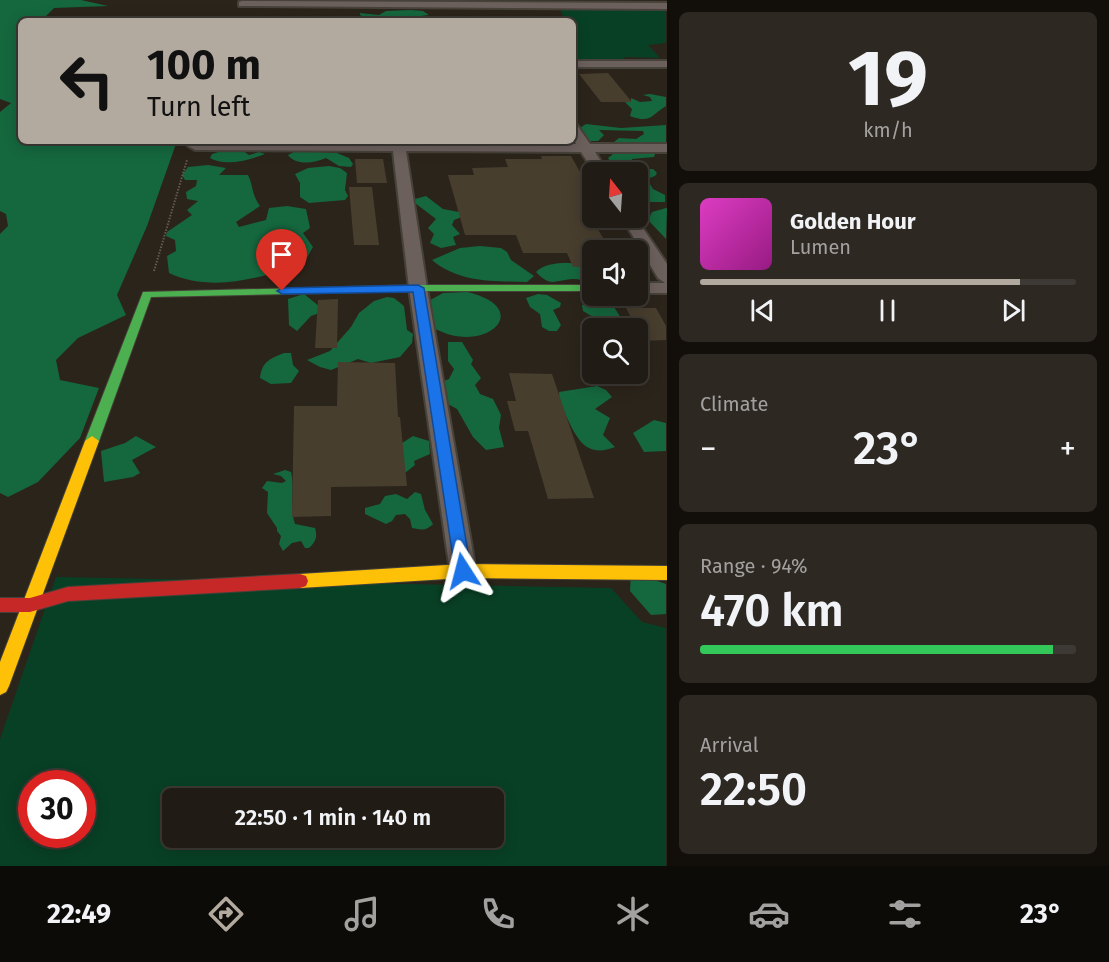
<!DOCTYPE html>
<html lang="en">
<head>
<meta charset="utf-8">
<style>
	:root { --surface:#201b14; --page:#2d2822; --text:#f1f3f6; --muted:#a2a1a0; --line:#3d3934; --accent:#b2a99f }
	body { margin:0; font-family:"Fira Sans",sans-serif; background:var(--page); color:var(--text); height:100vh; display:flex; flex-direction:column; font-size:22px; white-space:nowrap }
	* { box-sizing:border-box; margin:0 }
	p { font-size:20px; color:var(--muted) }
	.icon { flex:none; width:33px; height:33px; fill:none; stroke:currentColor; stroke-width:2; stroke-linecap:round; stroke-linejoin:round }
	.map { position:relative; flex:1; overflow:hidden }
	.drawer { display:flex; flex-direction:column; gap:12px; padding:12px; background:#120f0b; width:442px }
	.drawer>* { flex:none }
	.hud { position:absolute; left:18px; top:18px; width:558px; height:126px; border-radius:9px; box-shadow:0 3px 15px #0003,0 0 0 2px var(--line); background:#b2a99f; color:#111; overflow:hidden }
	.needle { width:39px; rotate:343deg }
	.fabs { position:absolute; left:582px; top:162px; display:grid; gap:12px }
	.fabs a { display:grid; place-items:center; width:66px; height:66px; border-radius:9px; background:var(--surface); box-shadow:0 3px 15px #0003,0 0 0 2px var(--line); font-size:30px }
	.speed { position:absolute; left:18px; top:770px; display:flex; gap:12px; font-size:30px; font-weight:700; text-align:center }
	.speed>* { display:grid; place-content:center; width:78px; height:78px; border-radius:50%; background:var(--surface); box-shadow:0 3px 15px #0003,0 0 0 2px var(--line); line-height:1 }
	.speed .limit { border:9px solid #d22; background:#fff; color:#111 }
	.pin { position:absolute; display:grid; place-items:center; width:51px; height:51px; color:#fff; margin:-62px -26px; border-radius:50% 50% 50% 0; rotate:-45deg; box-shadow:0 0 6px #0007 }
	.pin .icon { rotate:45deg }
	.me { position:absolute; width:66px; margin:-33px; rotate:351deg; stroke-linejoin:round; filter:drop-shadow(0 0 4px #0008) }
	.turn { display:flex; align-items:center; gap:21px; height:126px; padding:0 30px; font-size:27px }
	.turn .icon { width:78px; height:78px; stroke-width:2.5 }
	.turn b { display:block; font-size:42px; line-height:51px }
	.big { font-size:45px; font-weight:600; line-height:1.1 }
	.drawer .tile { flex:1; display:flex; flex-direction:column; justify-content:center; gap:9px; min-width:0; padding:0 21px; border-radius:9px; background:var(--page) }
	.drawer .dial { align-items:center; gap:0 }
	.dial b { font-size:78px; line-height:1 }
	.song { display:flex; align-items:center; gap:18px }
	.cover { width:72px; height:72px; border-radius:9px; background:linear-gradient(135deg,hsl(310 70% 55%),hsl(310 70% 35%)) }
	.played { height:6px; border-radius:3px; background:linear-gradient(90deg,var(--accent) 85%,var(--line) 85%) }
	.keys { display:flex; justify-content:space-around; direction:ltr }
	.heat { display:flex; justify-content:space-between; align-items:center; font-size:33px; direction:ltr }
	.charge { height:9px; border-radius:4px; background:linear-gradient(90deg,#34c759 94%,var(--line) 0) }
	.trip { position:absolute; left:162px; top:788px; width:342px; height:60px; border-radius:9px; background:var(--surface); box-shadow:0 3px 15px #0003,0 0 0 2px var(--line); font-weight:600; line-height:60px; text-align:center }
	.dock { display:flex; height:96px; justify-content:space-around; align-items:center; background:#0d0b08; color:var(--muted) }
	.dock .icon { width:42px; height:42px }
	.dock .active { color:var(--accent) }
	.dock b { font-size:27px; color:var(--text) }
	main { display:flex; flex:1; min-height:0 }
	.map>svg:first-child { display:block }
	.green { fill:#084025; fill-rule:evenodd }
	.forest { fill:#15673e }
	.building { fill:#483e2e }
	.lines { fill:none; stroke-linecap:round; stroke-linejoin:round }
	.street-casing { stroke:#464139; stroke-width:4 }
	.fast-casing { stroke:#464139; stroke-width:2 }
	.slow-casing { stroke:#464139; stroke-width:2 }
	.jam-casing { stroke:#464139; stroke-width:2 }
	.path { stroke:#635b56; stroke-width:2; stroke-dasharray:1.5 1.5; stroke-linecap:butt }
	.street { fill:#6c605d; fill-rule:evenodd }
	.fast { fill:#4caf50; fill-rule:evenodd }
	.slow { fill:#ffc107; fill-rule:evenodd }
	.jam { fill:#c62828; fill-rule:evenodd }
	.route { fill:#1a73e8; stroke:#114b97; stroke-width:1.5 }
</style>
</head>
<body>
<main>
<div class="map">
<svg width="667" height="866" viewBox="0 0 667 866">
	<rect width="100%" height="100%" fill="#2b241b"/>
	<!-- green -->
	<path class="green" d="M560,8L666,9V43L648,45L660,58L626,57L619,61H573V21H565Z
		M56,577L611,588L642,622L666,628V866H0V739ZM32,783H82V834H32ZM172,798H494V837H172Z"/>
	<!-- forest -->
	<path class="forest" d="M0,0H81L108,6L54,8L41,21H21V141H177L147,226L117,295L126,315L78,338L56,360L60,380L99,388L80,438L38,482L8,497L0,493V234L8,226L6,214L0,211V112L11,103L0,99Z
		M411,10L423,11L429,15L421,16L425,18L422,21L368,19L360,15V13L379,15L386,11Z
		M650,94L666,97V106C651,115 651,124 630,116L632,109L625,102H631V98L640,102L652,101L650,97L643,95Z
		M586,124L621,128L666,125V144L625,145L614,142L619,138L636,139L644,134L643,131L599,130L604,135L598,141H584L578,129Z
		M618,150L655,154L654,157L632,159L631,162L638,169H653L657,173L655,176L647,179L653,189L665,195V202H644L638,197V172H627L613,167L608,158Z
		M222,151H243L249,155L259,152L265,154C249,160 225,167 210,158L212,154Z
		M296,151L337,153L349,158L353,164L351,167L339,166L326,158C314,163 296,166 288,155Z
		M208,165L226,168L219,175H248C254,188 251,193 260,206L236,222L239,227L266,220L269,208L287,206L306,209L310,228L303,233L313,247L304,263C262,278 212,293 169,273L167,256L176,251L175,240L166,236L167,232L192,215L187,210L198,201L187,199L186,192L196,186L197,180H185L182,175L188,167Z
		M329,166L340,168L347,173L345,190L348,196L345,200L309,203L300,197V183L295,174L308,168Z
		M426,196L443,209L459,212L464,216L454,220L452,225L460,234L453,237L456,245L441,248L430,243L434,234L428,228L436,219L411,200Z
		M666,208H667L666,239L648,220L652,212Z
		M480,246L501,248L507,252L511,260L534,276L527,282C493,281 459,283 432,260L460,248Z
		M592,264V283C586,281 579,279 573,279C554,280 551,288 536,272C548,259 577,264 592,264Z
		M467,292C539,309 481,360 429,325L425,303L443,293Z
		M304,294L325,311L311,316L297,331L289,325L288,299Z
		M538,294L547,295L561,303L560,307L553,310L561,325L557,331H549L542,327L540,314L530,307L526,298Z
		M387,297L394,298L404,306L407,330L413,334L412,343L400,357L371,363L358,359L331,370L320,367L307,360L330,351L351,327L359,313L374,301Z
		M591,303L614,307L621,318C608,325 594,318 583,311L582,305Z
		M448,342H462L473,360L471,364L481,378L475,385L480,394L493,399L501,415L499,428L504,447L486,450L473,437L457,409L444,402L434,385L449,379L454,369L448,361Z
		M284,353H291L293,365L299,371L291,383L271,384L260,378C262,361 270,359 284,353Z
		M597,386L606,390L612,397L595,409L610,418L603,435L615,447C588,458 578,441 568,420C564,410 559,403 559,392Z
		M654,420L666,423V451L644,452L633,433Z
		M136,436L156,447L132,460L140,473L133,477L104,482L101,451L125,443Z
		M413,436L429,441L430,454L414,461L415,465L405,473L399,445Z
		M285,470L291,472C295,488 289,507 295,524L315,528C318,538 315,542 309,548H305L301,541L292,543L283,551L279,544L281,536L277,531V528L267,513L268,492L262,488L267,481L282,483L286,481L281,476L273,474Z
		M415,492L421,494L425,510L433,524C426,531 422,530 412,528L410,519L405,514L396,515L392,521L386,524L365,514V508L380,504L385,496L396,494L407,499Z
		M631,572L666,584V614L651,615L630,591Z"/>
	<!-- building -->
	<path class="building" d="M608,73L632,102H601L579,74Z
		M541,156H571L592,193V219L610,250H592V267H573L567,253H523L516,235H465L448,175H474L472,168L508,167L505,159H542Z
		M355,159H383L387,183H357Z
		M349,187H372L379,245H354Z
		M338,299L337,348H315L318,300Z
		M626,308H656L666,326V340L644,341Z
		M338,362L395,363L398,417H400L407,486L331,487V516L292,517L294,406H337Z
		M509,373L552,374L594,498L548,499L528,431H515L507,401H516Z"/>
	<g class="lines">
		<defs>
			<path id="street" d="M242,1L667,3V9L239,6V2Z
				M573,61H667V67H573Z
				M573,124L577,125L590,144H667V152H595L608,172H594L581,152L406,151L427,288L476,571L473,579L463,582L453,579L450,571L409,288L393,151L195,150L188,146L195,142L405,141V143L576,144L573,138Z
				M622,218H636L667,264V293H638V283H665L658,278Z"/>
			<path id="fast" d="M418,285H592V291H418L151,297L99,441L92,446L85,441L143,292Z"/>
			<path id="slow" d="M92,436L99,441L9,686L6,692L0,695V662L85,441Z
				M463,564L667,566V580L463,578L300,588L294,586L292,581L294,576L300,574Z"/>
			<path id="jam" d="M300,574L306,576L308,581L306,586L300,588L68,601L30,612H0V598H30L68,587Z"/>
		</defs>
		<!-- street casing -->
		<use href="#street" class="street-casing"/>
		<!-- fast casing -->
		<use href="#fast" class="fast-casing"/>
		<!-- slow casing -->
		<use href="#slow" class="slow-casing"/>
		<!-- jam casing -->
		<use href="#jam" class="jam-casing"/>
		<!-- path -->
		<path class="path" d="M154,271L187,160"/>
		<!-- street -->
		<use href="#street" class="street"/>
		<!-- fast -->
		<use href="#fast" class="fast"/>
		<!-- slow -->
		<use href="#slow" class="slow"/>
		<!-- jam -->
		<use href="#jam" class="jam"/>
	</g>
	<!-- route -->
	<path class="route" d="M418,285L424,288L471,571L469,576L463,578L457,576L455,571L413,292L282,294L277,291L282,288Z"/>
</svg>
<div class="fabs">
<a><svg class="needle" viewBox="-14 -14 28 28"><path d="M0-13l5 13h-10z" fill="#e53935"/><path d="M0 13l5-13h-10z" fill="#a2a1a0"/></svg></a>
<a><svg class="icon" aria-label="sound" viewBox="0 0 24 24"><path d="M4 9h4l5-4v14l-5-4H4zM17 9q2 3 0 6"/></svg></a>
<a><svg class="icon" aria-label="search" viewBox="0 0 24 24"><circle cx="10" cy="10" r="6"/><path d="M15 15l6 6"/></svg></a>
</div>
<div class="speed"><div class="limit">30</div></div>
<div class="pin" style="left:282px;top:291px;background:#d93025"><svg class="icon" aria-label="arrive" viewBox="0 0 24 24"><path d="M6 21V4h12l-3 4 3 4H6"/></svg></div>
<svg class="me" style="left:463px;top:571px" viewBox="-20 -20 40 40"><path d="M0-17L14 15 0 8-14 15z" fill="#1a73e8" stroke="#fff" stroke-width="4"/></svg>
<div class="trip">22:50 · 1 min · 140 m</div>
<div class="hud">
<div class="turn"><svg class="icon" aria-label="left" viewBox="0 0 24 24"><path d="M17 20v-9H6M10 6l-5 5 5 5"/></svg><div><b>100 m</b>Turn left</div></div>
</div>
</div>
<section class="drawer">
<div class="tile dial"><b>19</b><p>km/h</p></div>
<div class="tile">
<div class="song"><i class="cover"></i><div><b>Golden Hour</b><p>Lumen</p></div></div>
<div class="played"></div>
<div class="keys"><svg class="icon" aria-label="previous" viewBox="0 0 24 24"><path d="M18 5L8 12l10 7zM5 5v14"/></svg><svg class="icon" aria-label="pause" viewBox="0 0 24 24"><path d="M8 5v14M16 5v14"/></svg><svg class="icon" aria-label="next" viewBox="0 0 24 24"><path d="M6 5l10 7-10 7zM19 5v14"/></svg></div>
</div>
<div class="tile"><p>Climate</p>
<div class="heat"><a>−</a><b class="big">23°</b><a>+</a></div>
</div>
<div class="tile"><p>Range · 94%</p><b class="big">470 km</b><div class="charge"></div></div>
<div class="tile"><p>Arrival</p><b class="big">22:50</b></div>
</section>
</main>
<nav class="dock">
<b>22:49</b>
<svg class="icon active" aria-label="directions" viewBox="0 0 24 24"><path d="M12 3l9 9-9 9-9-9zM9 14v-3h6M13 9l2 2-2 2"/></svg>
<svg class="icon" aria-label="music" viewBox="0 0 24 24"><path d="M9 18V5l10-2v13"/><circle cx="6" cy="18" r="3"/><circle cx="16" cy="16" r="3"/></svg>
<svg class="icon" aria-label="phone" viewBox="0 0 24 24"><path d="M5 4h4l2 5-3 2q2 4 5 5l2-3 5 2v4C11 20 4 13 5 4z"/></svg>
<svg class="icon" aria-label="climate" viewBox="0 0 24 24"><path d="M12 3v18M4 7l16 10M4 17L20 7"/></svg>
<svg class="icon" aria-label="car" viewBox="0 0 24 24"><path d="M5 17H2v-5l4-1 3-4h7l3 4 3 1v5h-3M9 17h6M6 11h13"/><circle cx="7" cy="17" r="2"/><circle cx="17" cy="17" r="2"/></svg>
<svg class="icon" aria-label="filters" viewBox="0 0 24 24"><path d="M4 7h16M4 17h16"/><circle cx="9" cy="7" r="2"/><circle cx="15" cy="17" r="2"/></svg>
<b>23°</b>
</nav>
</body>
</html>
